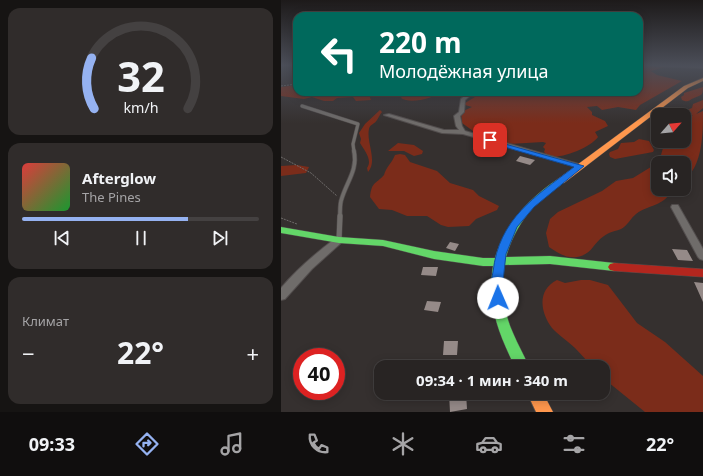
<!DOCTYPE html>
<html lang="ru">
<head>
<meta charset="utf-8">
<style>
	:root { --surface:#282423; --page:#302c2b; --text:#f1f3f6; --muted:#a5a4a6; --line:#444141; --accent:#95b2f1 }
	body { margin:0; font-family:"Noto Sans",sans-serif; background:var(--page); color:var(--text); height:100vh; display:flex; flex-direction:column; font-size:15px; white-space:nowrap }
	* { box-sizing:border-box; margin:0 }
	p { font-size:13px; color:var(--muted) }
	.icon { flex:none; width:22px; height:22px; fill:none; stroke:currentColor; stroke-width:2; stroke-linecap:round; stroke-linejoin:round }
	.map { position:relative; flex:1; overflow:hidden }
	.sheet { display:flex; flex-direction:column; gap:8px; padding:8px; background:#161413; width:281px }
	.sheet>* { flex:none }
	.hud { position:absolute; left:12px; top:12px; width:350px; height:84px; border-radius:12px; box-shadow:0 2px 10px #0003,0 0 0 1px var(--line); background:#00695c; color:#fff; overflow:hidden }
	.needle { width:26px; rotate:63deg }
	.fabs { position:absolute; left:370px; top:108px; display:grid; gap:8px }
	.fabs a { display:grid; place-items:center; width:40px; height:40px; border-radius:8px; background:var(--surface); box-shadow:0 2px 10px #0003,0 0 0 1px var(--line); font-size:20px }
	.speed { position:absolute; left:12px; top:348px; display:flex; gap:8px; font-size:20px; font-weight:700; text-align:center }
	.speed>* { display:grid; place-content:center; width:52px; height:52px; border-radius:50%; background:var(--surface); box-shadow:0 2px 10px #0003,0 0 0 1px var(--line); line-height:1 }
	.speed .limit { border:6px solid #d22; background:#fff; color:#111 }
	.pin { position:absolute; display:grid; place-items:center; width:34px; height:34px; color:#fff; margin:-17px; border-radius:8px; box-shadow:0 2px 6px #0006 }
	.me { position:absolute; width:44px; margin:-22px; rotate:359deg; stroke-linejoin:round; filter:drop-shadow(0 0 3px #0008) }
	.turn { display:flex; align-items:center; gap:14px; height:84px; padding:0 20px; font-size:18px }
	.turn .icon { width:52px; height:52px; stroke-width:2.5 }
	.turn b { display:block; font-size:28px; line-height:34px }
	.big { font-size:30px; font-weight:700; line-height:1.1 }
	.sheet .card { flex:1; display:flex; flex-direction:column; justify-content:center; gap:6px; min-width:0; padding:0 14px; border-radius:12px; background:var(--page) }
	.sheet .dial { align-items:center; gap:0 }
	.dial svg { height:104px; overflow:visible; fill:none; stroke:var(--line); stroke-width:7; stroke-linecap:round; text-anchor:middle }
	.dial text { fill:var(--text); stroke:none }
	.song { display:flex; align-items:center; gap:12px }
	.cover { width:48px; height:48px; border-radius:6px; background:linear-gradient(135deg,hsl(0 70% 55%),hsl(130 70% 35%)) }
	.played { height:4px; border-radius:2px; background:linear-gradient(90deg,var(--accent) 70%,var(--line) 70%) }
	.keys { display:flex; justify-content:space-around; direction:ltr }
	.heat { display:flex; justify-content:space-between; align-items:center; font-size:22px; direction:ltr }
	.trip { position:absolute; left:93px; top:360px; width:236px; height:40px; border-radius:12px; background:var(--surface); box-shadow:0 2px 10px #0003,0 0 0 1px var(--line); font-weight:700; line-height:40px; text-align:center }
	.tab-bar { display:flex; height:64px; justify-content:space-around; align-items:center; background:#100e0e; color:var(--muted) }
	.tab-bar .icon { width:28px; height:28px }
	.tab-bar .on { color:var(--accent) }
	.tab-bar b { font-size:18px; color:var(--text) }
	main { display:flex; flex:1; min-height:0 }
	.map>svg:first-child { display:block }
	.green { fill:#7b2c1a }
	.building { fill:#958a88 }
	.lines { fill:none; stroke-linecap:round; stroke-linejoin:round }
	.lane-far2-casing { stroke:#524d4d; stroke-width:4 }
	.lane-far1-casing { stroke:#524d4d; stroke-width:5 }
	.lane-casing { stroke:#524d4d; stroke-width:6 }
	.street-casing { stroke:#524d4d; stroke-width:2 }
	.fast-casing { stroke:#524d4d; stroke-width:1 }
	.slow-casing { stroke:#524d4d; stroke-width:1 }
	.jam-casing { stroke:#524d4d; stroke-width:1 }
	.path { stroke:#6f6c6b; stroke-width:1; stroke-dasharray:2 1; stroke-linecap:butt }
	.lane-far2 { stroke:#6f6c6a; stroke-width:3 }
	.lane-far1 { stroke:#6f6c6a; stroke-width:3.5 }
	.lane { stroke:#6f6c6a; stroke-width:5 }
	.street { fill:#6f6c6a; fill-rule:evenodd }
	.fast { fill:#63d668; fill-rule:evenodd }
	.slow { fill:#ff974d; fill-rule:evenodd }
	.jam { fill:#b3261e; fill-rule:evenodd }
	.route { fill:#1a73e8; stroke:#114b97 }
</style>
</head>
<body>
<main>
<section class="sheet">
<div class="card dial"><svg viewBox="0 0 100 80">
<path d="M14 69A42 42 0 1 1 86 69"/>
<path d="M14 69A42 42 0 0 1 12 30" stroke="#95b2f1"/>
<text x="50" y="56" font-size="32" font-weight="700">32</text>
<text x="50" y="72" font-size="11">km/h</text>
</svg></div>
<div class="card">
<div class="song"><i class="cover"></i><div><b>Afterglow</b><p>The Pines</p></div></div>
<div class="played"></div>
<div class="keys"><svg class="icon" aria-label="previous" viewBox="0 0 24 24"><path d="M18 5L8 12l10 7zM5 5v14"/></svg><svg class="icon" aria-label="pause" viewBox="0 0 24 24"><path d="M8 5v14M16 5v14"/></svg><svg class="icon" aria-label="next" viewBox="0 0 24 24"><path d="M6 5l10 7-10 7zM19 5v14"/></svg></div>
</div>
<div class="card"><p>Климат</p>
<div class="heat"><a>−</a><b class="big">22°</b><a>+</a></div>
</div>
</section>
<div class="map">
<svg width="422" height="412" viewBox="0 0 422 412">
	<rect width="100%" height="100%" fill="#35302f"/>
	<!-- green -->
	<path class="green" d="M358,65L384,67L370,71L376,75L401,81L359,105L355,110L337,107L321,110L316,106L306,107L311,112V115L324,121L327,126L314,132L317,137C309,148 282,158 268,157L263,152L264,149L262,147L265,143L262,142L228,144L201,136V134L208,130L192,131L181,123L180,112L191,107L184,105V103L194,97L197,92H358Z
		M16,85V92H93L88,95L90,100L75,101L72,97L56,98L52,101H43L31,97L23,99L0,96V87Z
		M422,87C422,96 420,95 413,98C408,100 407,103 401,100L400,97L403,95V93Z
		M124,92H163C153,97 130,105 120,98Z
		M422,100V108L415,114L422,111C422,133 422,166 403,180V163H377V189H392C381,208 370,203 355,214C350,218 346,226 340,229C335,231 328,232 323,236C311,244 312,254 296,257C285,259 276,252 268,247L265,233L269,219L277,212L321,191L335,181L352,178L378,162L384,141H403V120L412,115H399V113L411,108L412,104Z
		M99,110L101,112C99,114 98,117 96,120C94,124 89,124 88,129C85,142 97,161 87,172L86,168C92,160 83,150 79,143L80,139L78,133L84,124Z
		M358,139L368,141L373,150L372,152L334,159L329,157L328,154L329,152L337,149L340,143L353,142Z
		M117,143L133,145L142,151L141,154L133,156L123,151H107Z
		M119,154L124,155L129,162L156,171L169,183L192,190L198,196L218,206L216,210L195,219L188,226L167,227L160,225L146,216H126L111,210L98,209L89,197C91,181 94,185 103,175C105,167 111,163 114,155Z
		M16,165L28,167L25,173L0,176V166Z
		M276,280L284,283L300,280H309L327,285L356,323L384,342L422,376V412H364L322,378V367H311C306,361 300,354 294,348C287,341 277,335 271,328C259,312 256,290 276,280Z"/>
	<!-- building -->
	<path class="building" d="M239,156L254,160L249,165L235,161Z
		M169,242L178,244L174,251L165,248Z
		M391,249L406,250L412,261L397,260Z
		M142,267H157L155,276L140,275Z
		M413,282L422,283V302Z
		M146,301L160,302L157,312L143,310Z
		M163,341H177L176,355H162Z
		M168,393H185L186,409L169,412Z"/>
	<g class="lines">
		<defs>
			<path id="lane-far2" d="M21,106L77,124L72,144L73,152"/>
			<path id="lane-far1" d="M59,217C59,212 59,205 60,201C65,182 77,171 73,151"/>
			<path id="lane" d="M58,240L59,216"/>
			<path id="street" d="M372,65L422,66V68L374,66Z
				M188,92H193L184,100L183,112L179,116L181,126L184,131L301,165L302,166L301,167H297L182,134L161,133L103,115L108,114L163,130H178L175,126L173,116L178,112L180,99Z
				M391,205H397L422,249V260L419,259L417,257L390,207Z
				M58,237L61,238L63,240L61,242L31,269L4,299L0,300V288C16,269 35,253 55,238Z"/>
			<path id="fast" d="M277,179H283L284,181C278,188 268,192 261,198C244,214 231,235 225,257L269,256L333,263L337,264L339,267L337,270L333,271L269,264L223,265C221,289 222,311 232,333C237,345 243,355 248,367H234C217,332 206,305 212,266H202L153,259L102,246L58,243L0,233V227L58,237L102,240L153,251L202,258H214C224,224 248,198 277,179Z"/>
			<path id="slow" d="M422,78V81L407,88L283,183H277L276,181L277,179L403,86Z
				M246,393H262L272,412H255Z"/>
			<path id="jam" d="M333,263L422,269V277L333,271L329,270L327,267L329,264Z"/>
		</defs>
		<!-- lane-far2 casing -->
		<use href="#lane-far2" class="lane-far2-casing"/>
		<!-- lane-far1 casing -->
		<use href="#lane-far1" class="lane-far1-casing"/>
		<!-- lane casing -->
		<use href="#lane" class="lane-casing"/>
		<!-- street casing -->
		<use href="#street" class="street-casing"/>
		<!-- fast casing -->
		<use href="#fast" class="fast-casing"/>
		<!-- slow casing -->
		<use href="#slow" class="slow-casing"/>
		<!-- jam casing -->
		<use href="#jam" class="jam-casing"/>
		<!-- path -->
		<path class="path" d="M0,86L16,84
			M0,157L30,173L56,196
			M0,218L16,224"/>
		<!-- lane-far2 -->
		<use href="#lane-far2" class="lane-far2"/>
		<!-- lane-far1 -->
		<use href="#lane-far1" class="lane-far1"/>
		<!-- lane -->
		<use href="#lane" class="lane"/>
		<!-- street -->
		<use href="#street" class="street"/>
		<!-- fast -->
		<use href="#fast" class="fast"/>
		<!-- slow -->
		<use href="#slow" class="slow"/>
		<!-- jam -->
		<use href="#jam" class="jam"/>
	</g>
	<!-- sky -->
	<linearGradient id="sky" x2="0" y2="1"><stop stop-color="#1d1a1a"/><stop offset="0.53" stop-color="#4b4e58"/><stop offset="1" stop-color="#4b4e58" stop-opacity="0"/></linearGradient>
	<rect width="422" height="123" fill="url(#sky)"/>
	<!-- route -->
	<path class="route" d="M206,139L303,166L253,207L236,227L225,254L221,290L223,298L221,302L217,303L212,302C208,293 210,282 212,272C218,218 254,197 293,167L206,142Z"/>
</svg>
<div class="fabs">
<a><svg class="needle" viewBox="-14 -14 28 28"><path d="M0-13l5 13h-10z" fill="#e53935"/><path d="M0 13l5-13h-10z" fill="#a5a4a6"/></svg></a>
<a><svg class="icon" aria-label="sound" viewBox="0 0 24 24"><path d="M4 9h4l5-4v14l-5-4H4zM17 9q2 3 0 6"/></svg></a>
</div>
<div class="speed"><div class="limit">40</div></div>
<div class="pin" style="left:209px;top:140px;background:#d93025"><svg class="icon" aria-label="arrive" viewBox="0 0 24 24"><path d="M6 21V4h12l-3 4 3 4H6"/></svg></div>
<svg class="me" style="left:217px;top:298px" viewBox="-20 -20 40 40"><circle r="19" fill="#fff"/><path d="M0-13L10 11 0 6-10 11z" fill="#1a73e8"/></svg>
<div class="trip">09:34 · 1 мин · 340 m</div>
<div class="hud">
<div class="turn"><svg class="icon" aria-label="left" viewBox="0 0 24 24"><path d="M17 20v-9H6M10 6l-5 5 5 5"/></svg><div><b>220 m</b>Молодёжная улица</div></div>
</div>
</div>
</main>
<nav class="tab-bar">
<b>09:33</b>
<svg class="icon on" aria-label="directions" viewBox="0 0 24 24"><path d="M12 3l9 9-9 9-9-9zM9 14v-3h6M13 9l2 2-2 2"/></svg>
<svg class="icon" aria-label="music" viewBox="0 0 24 24"><path d="M9 18V5l10-2v13"/><circle cx="6" cy="18" r="3"/><circle cx="16" cy="16" r="3"/></svg>
<svg class="icon" aria-label="phone" viewBox="0 0 24 24"><path d="M5 4h4l2 5-3 2q2 4 5 5l2-3 5 2v4C11 20 4 13 5 4z"/></svg>
<svg class="icon" aria-label="climate" viewBox="0 0 24 24"><path d="M12 3v18M4 7l16 10M4 17L20 7"/></svg>
<svg class="icon" aria-label="car" viewBox="0 0 24 24"><path d="M5 17H2v-5l4-1 3-4h7l3 4 3 1v5h-3M9 17h6M6 11h13"/><circle cx="7" cy="17" r="2"/><circle cx="17" cy="17" r="2"/></svg>
<svg class="icon" aria-label="filters" viewBox="0 0 24 24"><path d="M4 7h16M4 17h16"/><circle cx="9" cy="7" r="2"/><circle cx="15" cy="17" r="2"/></svg>
<b>22°</b>
</nav>
</body>
</html>
